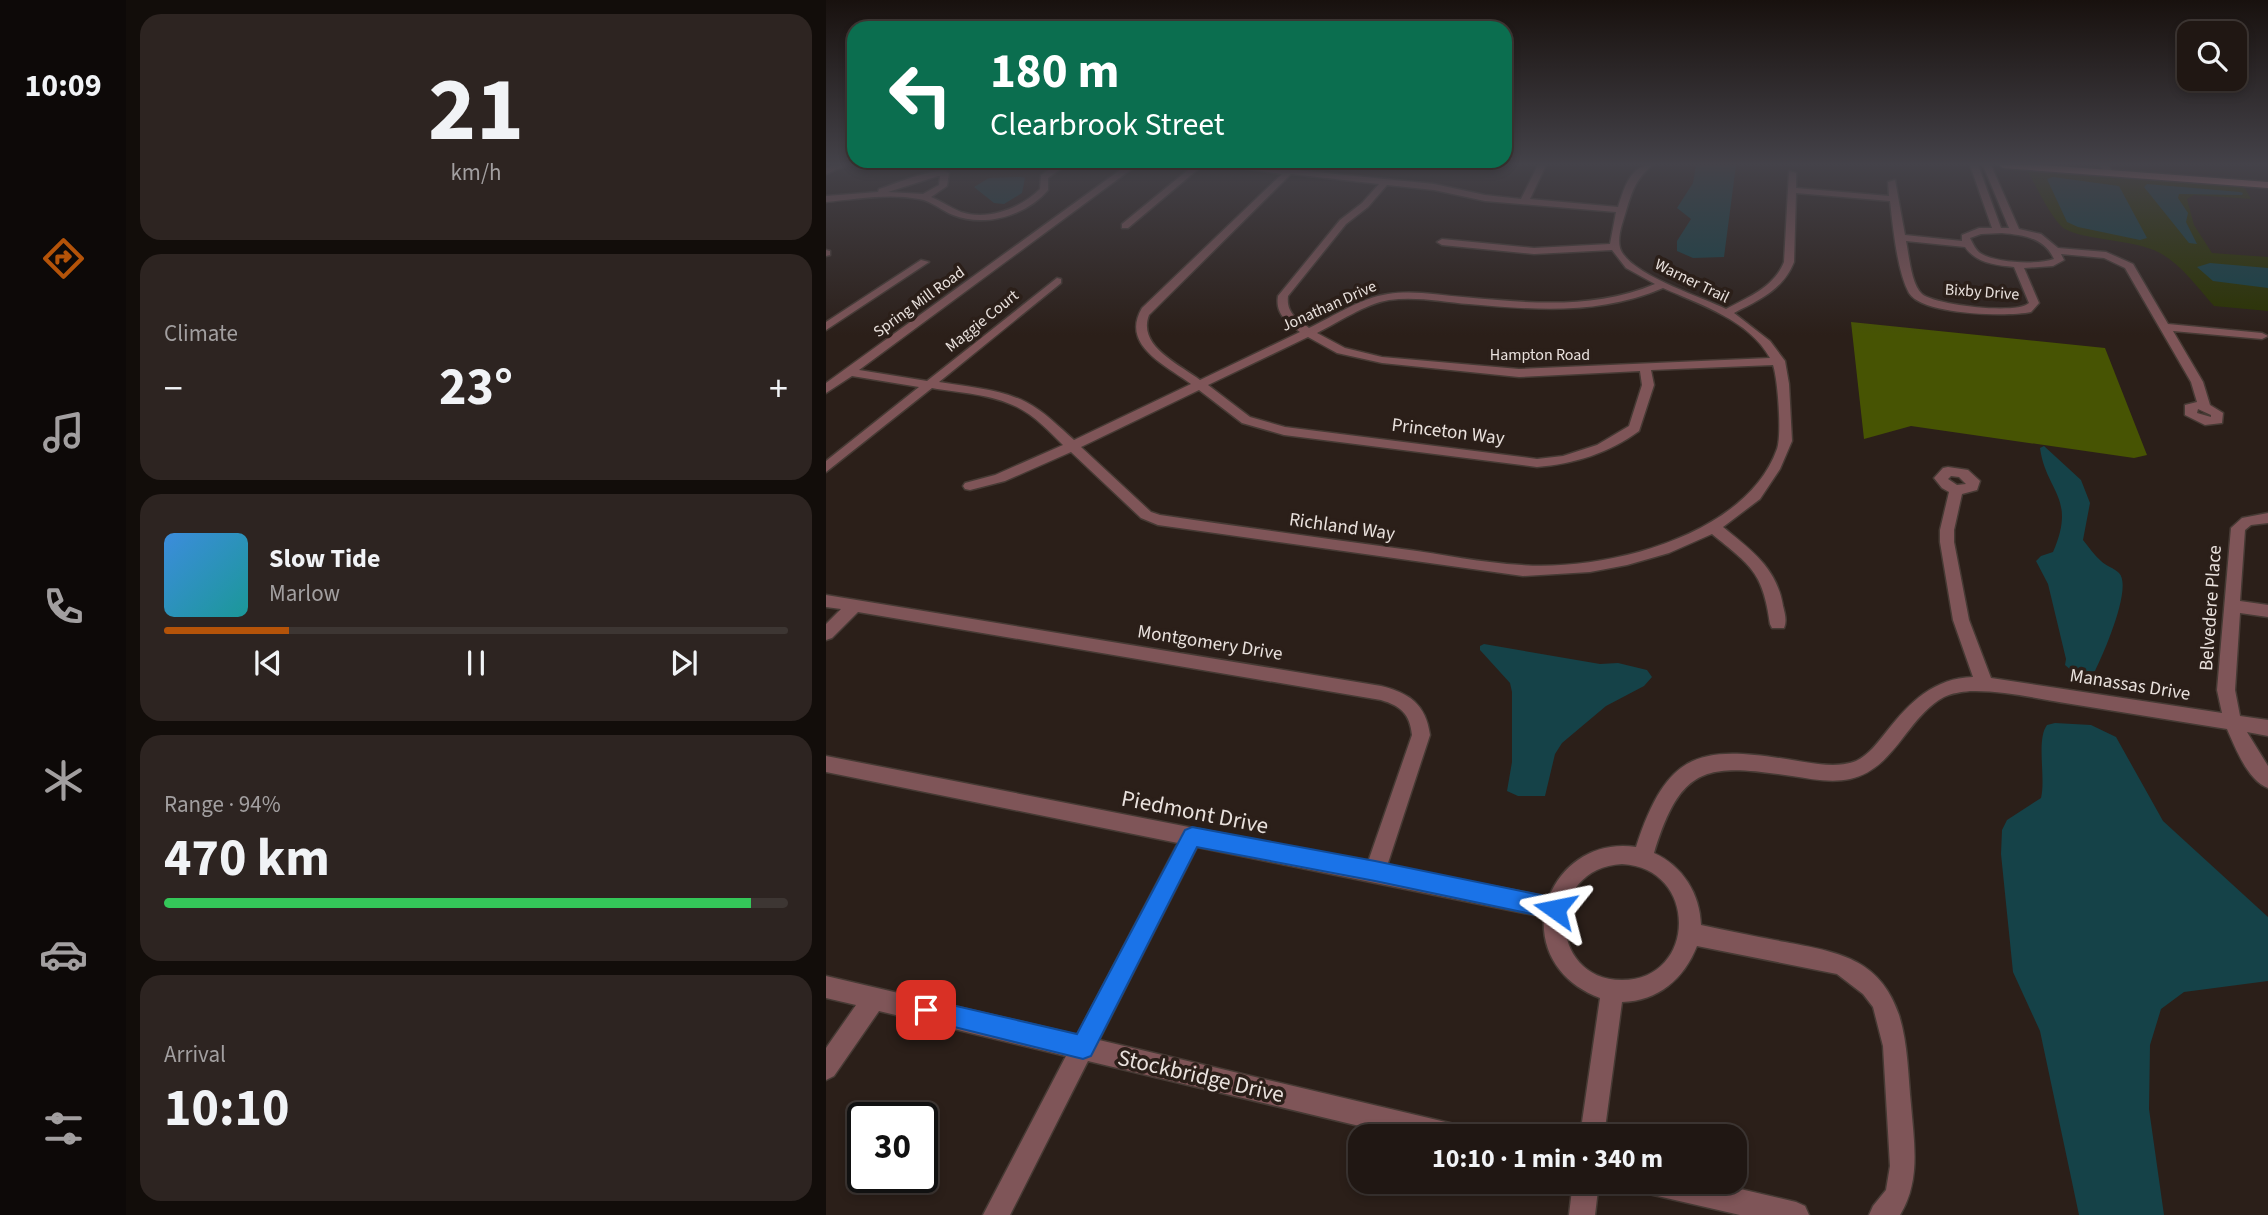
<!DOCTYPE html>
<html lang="en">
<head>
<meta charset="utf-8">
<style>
	:root { --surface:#201713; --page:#2d2421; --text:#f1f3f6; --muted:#a29fa0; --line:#3d3633; --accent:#b45309 }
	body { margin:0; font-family:"Source Sans 3",sans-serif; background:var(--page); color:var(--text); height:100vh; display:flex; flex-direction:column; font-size:26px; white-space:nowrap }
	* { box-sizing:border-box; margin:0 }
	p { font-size:23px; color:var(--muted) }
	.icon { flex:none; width:38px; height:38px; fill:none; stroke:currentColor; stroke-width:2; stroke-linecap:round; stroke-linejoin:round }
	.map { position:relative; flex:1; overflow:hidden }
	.panel { display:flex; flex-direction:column; gap:14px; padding:14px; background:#120d0a; width:700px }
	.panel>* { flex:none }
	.hud { position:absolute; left:21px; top:21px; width:665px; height:147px; border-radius:21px; box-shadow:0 4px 10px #0003,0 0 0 2px var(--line); background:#0b6e4f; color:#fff; overflow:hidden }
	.tools { position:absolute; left:1351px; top:21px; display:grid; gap:14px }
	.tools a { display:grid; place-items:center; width:70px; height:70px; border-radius:14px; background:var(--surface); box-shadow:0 4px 10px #0003,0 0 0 2px var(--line); font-size:35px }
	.speed { position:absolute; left:21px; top:1102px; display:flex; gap:14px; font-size:35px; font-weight:700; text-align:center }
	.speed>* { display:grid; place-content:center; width:91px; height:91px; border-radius:50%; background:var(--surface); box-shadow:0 4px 10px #0003,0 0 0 2px var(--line); line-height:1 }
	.speed .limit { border:4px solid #111; border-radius:10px; background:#fff; color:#111 }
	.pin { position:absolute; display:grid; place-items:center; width:60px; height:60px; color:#fff; margin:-30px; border-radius:14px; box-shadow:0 4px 10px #0006 }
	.me { position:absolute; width:77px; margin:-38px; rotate:282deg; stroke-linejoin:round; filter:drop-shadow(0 0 5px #0008) }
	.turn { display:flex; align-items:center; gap:24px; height:147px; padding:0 28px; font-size:32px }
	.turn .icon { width:91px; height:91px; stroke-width:2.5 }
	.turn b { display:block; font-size:49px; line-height:60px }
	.big { font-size:52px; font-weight:700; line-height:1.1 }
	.panel .widget { flex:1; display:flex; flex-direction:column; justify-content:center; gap:10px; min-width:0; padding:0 24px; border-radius:21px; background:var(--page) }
	.panel .dial { align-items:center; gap:0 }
	.dial b { font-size:91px; line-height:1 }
	.song { display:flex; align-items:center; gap:21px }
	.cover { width:84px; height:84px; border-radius:10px; background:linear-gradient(135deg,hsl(210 70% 55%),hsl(180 70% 35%)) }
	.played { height:7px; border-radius:4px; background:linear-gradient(90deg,var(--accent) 20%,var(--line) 20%) }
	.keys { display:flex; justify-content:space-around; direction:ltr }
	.heat { display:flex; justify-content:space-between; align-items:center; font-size:38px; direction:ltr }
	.charge { height:10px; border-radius:5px; background:linear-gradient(90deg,#34c759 94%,var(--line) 0) }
	.trip { position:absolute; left:522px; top:1124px; width:399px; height:70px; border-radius:21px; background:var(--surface); box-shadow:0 4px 10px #0003,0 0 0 2px var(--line); font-weight:700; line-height:70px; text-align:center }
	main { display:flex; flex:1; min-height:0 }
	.tab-bar { display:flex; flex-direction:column; width:126px; justify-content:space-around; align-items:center; background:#0d0908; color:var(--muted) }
	.tab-bar .icon { width:49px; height:49px }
	.tab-bar .current { color:var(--accent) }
	.tab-bar b { font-size:32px; color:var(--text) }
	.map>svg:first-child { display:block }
	.green { fill:#2a3300 }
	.forest { fill:#475403 }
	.water { fill:#154248 }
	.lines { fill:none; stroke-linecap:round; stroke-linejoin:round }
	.minor-casing { stroke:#463a34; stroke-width:3 }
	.major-casing { stroke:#463a34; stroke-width:3 }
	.minor { fill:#7f5558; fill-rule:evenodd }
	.major { fill:#db878d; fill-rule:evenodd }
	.route { fill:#1a73e8; stroke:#114b97; stroke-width:2 }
	.labels { text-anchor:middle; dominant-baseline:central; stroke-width:7; stroke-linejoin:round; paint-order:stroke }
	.far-street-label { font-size:16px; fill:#e9e1dd; stroke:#2b1f19 }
	.street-label { font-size:19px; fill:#e9e1dd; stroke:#2b1f19 }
	.near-street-label { font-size:23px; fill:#e9e1dd; stroke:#2b1f19 }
</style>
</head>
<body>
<main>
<nav class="tab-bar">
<b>10:09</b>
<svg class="icon current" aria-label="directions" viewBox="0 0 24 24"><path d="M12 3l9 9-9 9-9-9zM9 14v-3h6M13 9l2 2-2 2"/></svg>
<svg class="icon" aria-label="music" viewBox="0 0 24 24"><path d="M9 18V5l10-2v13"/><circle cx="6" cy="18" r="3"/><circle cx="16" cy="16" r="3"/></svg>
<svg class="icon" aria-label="phone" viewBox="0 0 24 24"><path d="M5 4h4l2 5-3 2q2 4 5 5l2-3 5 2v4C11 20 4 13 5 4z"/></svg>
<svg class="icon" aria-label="climate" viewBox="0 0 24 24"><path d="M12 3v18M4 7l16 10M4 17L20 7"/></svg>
<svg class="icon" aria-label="car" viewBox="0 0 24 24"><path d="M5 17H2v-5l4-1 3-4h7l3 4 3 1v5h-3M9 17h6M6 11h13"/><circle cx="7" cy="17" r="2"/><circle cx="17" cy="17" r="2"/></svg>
<svg class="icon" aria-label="filters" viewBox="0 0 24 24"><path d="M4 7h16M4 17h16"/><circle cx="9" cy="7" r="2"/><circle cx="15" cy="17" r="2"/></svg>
</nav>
<section class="panel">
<div class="widget dial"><b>21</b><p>km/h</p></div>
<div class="widget"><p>Climate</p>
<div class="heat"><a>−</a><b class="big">23°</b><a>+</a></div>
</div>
<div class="widget">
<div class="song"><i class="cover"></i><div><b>Slow Tide</b><p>Marlow</p></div></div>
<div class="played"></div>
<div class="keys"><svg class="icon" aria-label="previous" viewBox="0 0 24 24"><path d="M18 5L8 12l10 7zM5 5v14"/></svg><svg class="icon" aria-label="pause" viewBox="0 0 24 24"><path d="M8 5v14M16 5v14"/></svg><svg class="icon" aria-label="next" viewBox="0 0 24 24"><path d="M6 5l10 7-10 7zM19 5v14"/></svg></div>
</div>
<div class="widget"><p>Range · 94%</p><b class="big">470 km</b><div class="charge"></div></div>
<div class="widget"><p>Arrival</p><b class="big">10:10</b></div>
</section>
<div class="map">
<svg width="1442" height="1215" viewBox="0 0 1442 1215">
	<rect width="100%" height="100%" fill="#2b1f19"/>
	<!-- green -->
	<path class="green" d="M1201,170L1401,183L1419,188L1425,199L1368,195L1361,199L1368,225L1386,253L1442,257V311L1388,306C1371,287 1356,265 1334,253C1310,239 1248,240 1235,226C1221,211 1211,187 1201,170Z"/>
	<!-- forest -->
	<path class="forest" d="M1025,322L1279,348L1321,455L1308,458L1085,426L1038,439Z"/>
	<!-- water -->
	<path class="water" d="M870,165H910L898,257L867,258L851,251V241L865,219L851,208L867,183Z
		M195,177L199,178L196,193L178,204L168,203L148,187L163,178Z
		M1227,177L1293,186L1321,238L1314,240L1252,227L1241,222L1221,179Z
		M1321,184L1414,192L1417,193L1416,195L1353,194L1352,198L1362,213L1360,222L1371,244L1363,243L1318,187Z
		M1384,263L1442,268V288L1387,281L1371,267Z
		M1218,446L1255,480L1264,503L1257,540C1263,547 1268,555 1275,561C1280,566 1288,568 1293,573C1307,587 1277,655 1269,671L1253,673L1252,676L1239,665L1240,659L1222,584L1210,561L1215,556L1227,552C1251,497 1220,492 1214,448Z
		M658,644L774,664L792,663L821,670L826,677L818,686L780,706L736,743L729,754L719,796H692L681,791L686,762V692L684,683L654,650V646Z
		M1229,723L1265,725L1290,737L1337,821L1442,917V981L1358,992L1335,1009L1324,1045L1323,1109L1338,1215H1253L1214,1031L1187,972L1175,854L1176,830L1181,820L1215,798C1220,778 1210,740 1221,725Z"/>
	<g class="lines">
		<defs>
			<path id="minor" d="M8,165H21L0,174V168Z
				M230,165H240L222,178V190C201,215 159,228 127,215C116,211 106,201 93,199C63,193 30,199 0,202V196L52,192L53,189C69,184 109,166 123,173L121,186L105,197C115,201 125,208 135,212C162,221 195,208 214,189L215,175ZM112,176H114L113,185L97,194L62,192Z
				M301,165H311L33,370L101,381L231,278L235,279V283L113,382C142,387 174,389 200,402C218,411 233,427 248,440L365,384C339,365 294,345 316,308L456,174L395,165L461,169L465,165H474L470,170L608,184L659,195L695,199L712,165H720L704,199L792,207C798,189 804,165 826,165C809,181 807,189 800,211C797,222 791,236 794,248C802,274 876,297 900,309C923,297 948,287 958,262L963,171L970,173V188L1063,196L1062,182L1069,180L1079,235L1136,241V235L1153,228H1166L1144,165H1152L1175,228H1183L1157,165H1165L1193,229L1215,234L1232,248L1280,252L1307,264L1342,324L1436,333L1442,336L1436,339L1347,331L1377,382L1384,405L1397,413L1396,423L1379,425L1359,415V405L1371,402L1365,382L1299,268L1278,258L1235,254L1238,260L1227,266L1198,268L1213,303L1205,312C1182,317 1096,315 1083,293C1071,271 1067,227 1064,201L970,193L968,262C957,290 933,300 908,313L944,341L959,361L963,384L966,441L954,469L934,499L897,527C925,550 951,568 957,606C959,614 961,621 958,628H946L944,624C937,572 925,566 886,534L843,553L801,565L764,572L697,576L332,525L315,518L245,452L179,481L144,490L139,489L137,486L139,483L169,475L237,445C223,431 209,416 191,407C165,394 134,393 106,388L0,472V461L93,387L26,376L0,393V383ZM465,174L553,184L536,203L514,220L452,296C449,314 461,322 474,332L374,380C353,364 311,346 323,315ZM561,185L608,190L659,201L790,212L784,244L708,248L616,239L611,242L616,245L708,254L786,250L800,268L829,284C767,310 702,303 637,297C612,295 587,290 562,294C535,298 508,316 483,328C471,319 460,313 462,296L520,224L542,207ZM1176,233C1196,235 1218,237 1228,259C1211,265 1169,263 1154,253C1149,249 1147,244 1144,238L1155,234ZM1080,241L1139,247C1150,263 1169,265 1188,267L1203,303C1191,315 1109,305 1096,294C1085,284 1083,255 1080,241ZM837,288C875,305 923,320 944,358L693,369L556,357L519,348L491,333C513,322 539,304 563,300C590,296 617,302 643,304C710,310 774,315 837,288ZM482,337L511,353L556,363L693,377L814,371L816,385L803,426L771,445L737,456L711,459L459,427L424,417L382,385ZM947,365C952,380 956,435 951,449C920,536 780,571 696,565C656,563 616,554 576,549C495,538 415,527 334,515L325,512L255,447L373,390L416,423L458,435L711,467C748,464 783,453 813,431L828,385L825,370ZM1372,409L1385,415V417L1371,413Z
				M368,165H377L302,228H296V224Z
				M1273,165H1282L1287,172L1280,174Z
				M0,250L4,251V255L0,256Z
				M95,260L103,262L0,330V322Z
				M1122,467L1142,470L1154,481L1151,490L1136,494L1128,530V542L1143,620L1165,678L1396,713L1391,690L1405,528L1416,518L1442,513V523L1425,525L1419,530L1414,601L1442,605V617L1414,613L1409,690L1414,716L1442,720V736L1421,732L1442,766V788C1422,781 1409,747 1401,729C1347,720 1293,712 1239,703C1208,698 1175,690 1144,691C1135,692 1126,693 1118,697C1080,718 1069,769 1024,779C1005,783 985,779 966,776C880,763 855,765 828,853C857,866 874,894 875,925C903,931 931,937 959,942C1011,952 1054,958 1073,1015C1082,1044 1082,1075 1085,1105C1088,1143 1095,1181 1074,1215H1043L1047,1206L1060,1190L1064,1166L1057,1046L1047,1007L1037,994L1011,974L871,946C858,979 832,1001 796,1002L778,1136H754L774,998C739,985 715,956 718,917L371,847L273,1040L628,1124L637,1127L640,1136H575L262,1061L184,1215H157L240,1056L53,1011L8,1076L0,1080V1048L30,1005L0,998V976L251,1035L352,843L0,772V756L542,862L586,735C584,714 575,706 555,700L32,612L6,638L0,640V624L15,609L0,607V595L555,686C583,693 600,704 604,735L561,866L723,897C737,862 771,841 810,847C842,748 876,745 972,761C990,764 1013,768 1030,761C1043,755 1052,742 1061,731C1084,702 1108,678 1147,677L1127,620L1114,542V530L1123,492L1116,488L1108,478L1117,468ZM1125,476L1133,477L1140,484L1131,485L1122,479ZM796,864C873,868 871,980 796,980C721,980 719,868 796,864Z
				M747,1181H773L769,1215H743Z
				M810,1181H880L970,1202L979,1206L983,1215H914L823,1194L814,1190Z"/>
			<path id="major" d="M1173,165H1217L1442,182V188L1177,168Z"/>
		</defs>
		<!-- minor casing -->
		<use href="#minor" class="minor-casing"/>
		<!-- major casing -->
		<use href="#major" class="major-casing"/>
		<!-- minor -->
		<use href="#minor" class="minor"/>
		<!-- major -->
		<use href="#major" class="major"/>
	</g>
	<!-- sky -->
	<linearGradient id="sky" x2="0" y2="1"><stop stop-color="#18110e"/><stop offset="0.49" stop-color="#444249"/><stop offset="1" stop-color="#444249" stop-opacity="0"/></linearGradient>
	<rect width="1442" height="335" fill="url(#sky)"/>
	<!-- route -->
	<path class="route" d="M366,827L549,861L729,898L736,901L739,909L736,916L729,919L549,881L371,847L265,1056L257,1059L92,1018L89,1010L92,1002L100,999L251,1034L359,830Z"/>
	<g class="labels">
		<!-- far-street labels -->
		<g class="far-street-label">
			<text transform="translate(866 281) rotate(26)">Warner Trail</text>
			<text transform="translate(1156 292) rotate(4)">Bixby Drive</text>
			<text transform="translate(93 302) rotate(-36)">Spring Mill Road</text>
			<text transform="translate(503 306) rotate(-24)">Jonathan Drive</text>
			<text transform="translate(156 321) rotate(-39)">Maggie Court</text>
			<text x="714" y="355">Hampton Road</text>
		</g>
		<!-- street labels -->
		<g class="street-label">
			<text transform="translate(622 432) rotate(7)">Princeton Way</text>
			<text transform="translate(516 527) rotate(8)">Richland Way</text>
			<text transform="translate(1385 608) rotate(-86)">Belvedere Place</text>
			<text transform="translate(384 643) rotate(9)">Montgomery Drive</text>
			<text transform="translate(1304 685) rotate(9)">Manassas Drive</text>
		</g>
		<!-- near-street labels -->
		<g class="near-street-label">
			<text transform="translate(369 812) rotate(11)">Piedmont Drive</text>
			<text transform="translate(375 1076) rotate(13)">Stockbridge Drive</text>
		</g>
	</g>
</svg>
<div class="tools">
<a><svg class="icon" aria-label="search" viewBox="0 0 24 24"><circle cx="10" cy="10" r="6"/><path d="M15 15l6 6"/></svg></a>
</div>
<div class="speed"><div class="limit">30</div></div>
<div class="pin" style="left:100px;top:1010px;background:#d93025"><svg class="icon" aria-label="arrive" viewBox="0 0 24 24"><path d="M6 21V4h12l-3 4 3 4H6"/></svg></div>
<svg class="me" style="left:729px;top:909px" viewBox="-20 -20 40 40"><path d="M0-17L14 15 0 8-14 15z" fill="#1a73e8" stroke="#fff" stroke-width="4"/></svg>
<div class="trip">10:10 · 1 min · 340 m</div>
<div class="hud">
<div class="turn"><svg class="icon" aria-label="left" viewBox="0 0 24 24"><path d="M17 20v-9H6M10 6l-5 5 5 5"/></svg><div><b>180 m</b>Clearbrook Street</div></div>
</div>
</div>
</main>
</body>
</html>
